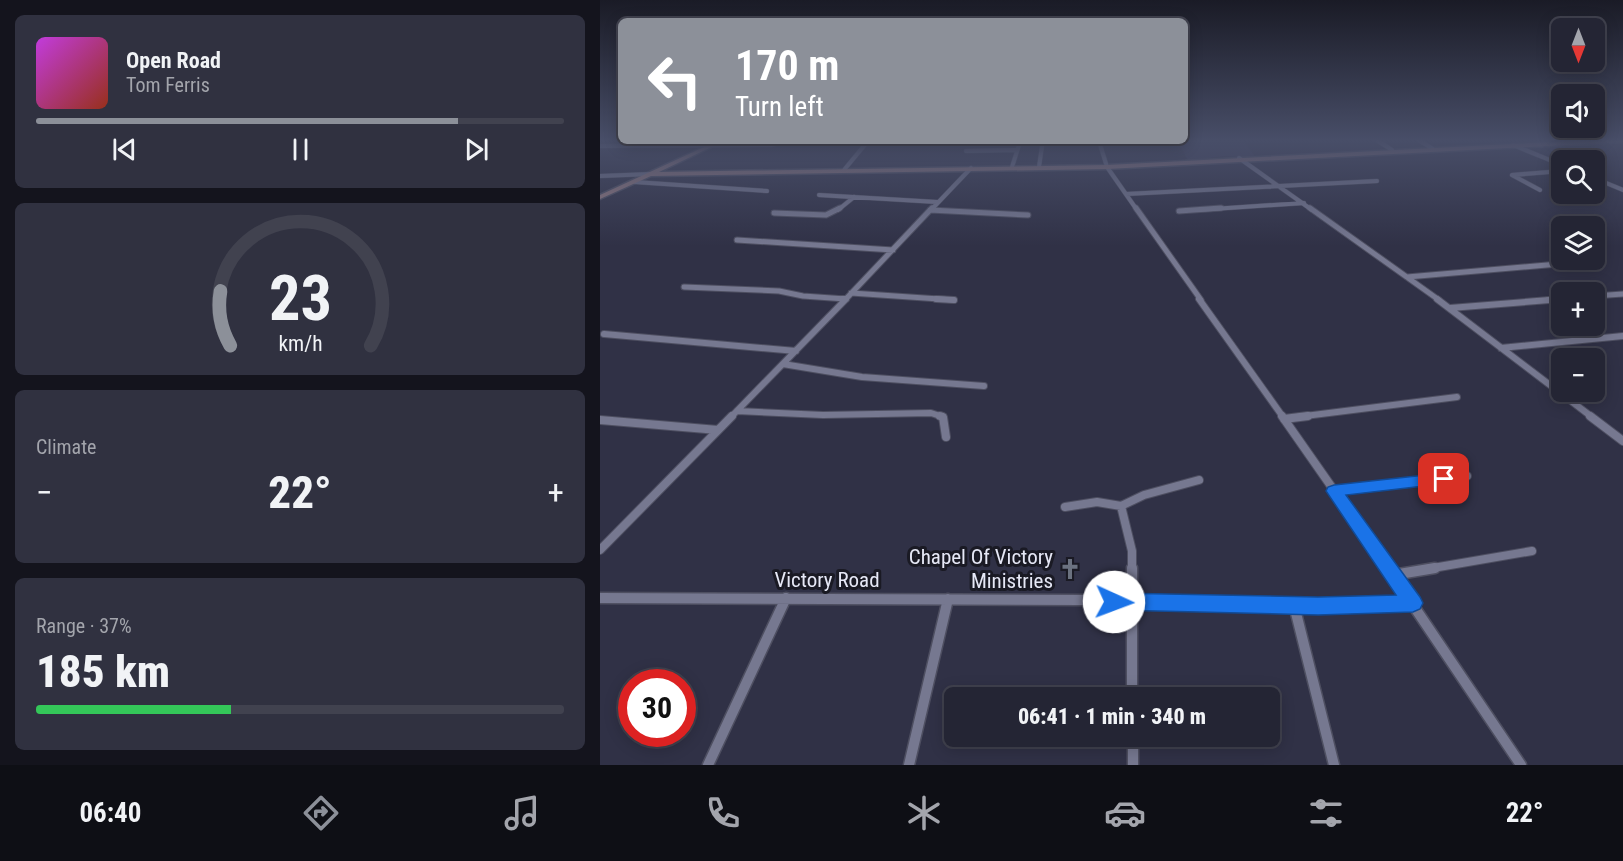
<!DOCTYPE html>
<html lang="en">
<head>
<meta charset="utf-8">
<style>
	:root { --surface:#242534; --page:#303140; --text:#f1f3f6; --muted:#a3a5ac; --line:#41424f; --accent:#8c9099 }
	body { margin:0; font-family:"Roboto Condensed",sans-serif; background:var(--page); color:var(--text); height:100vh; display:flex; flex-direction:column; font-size:22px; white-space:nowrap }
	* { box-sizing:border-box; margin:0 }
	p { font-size:20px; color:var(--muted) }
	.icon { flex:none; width:33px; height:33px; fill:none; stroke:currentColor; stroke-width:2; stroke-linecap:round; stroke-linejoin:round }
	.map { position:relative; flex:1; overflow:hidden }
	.details { display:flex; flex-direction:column; gap:15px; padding:15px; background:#14141d; width:600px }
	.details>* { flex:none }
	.top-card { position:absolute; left:18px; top:18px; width:570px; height:126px; border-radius:9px; box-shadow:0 3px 15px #0003,0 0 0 2px var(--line); background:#8c9099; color:#fff; overflow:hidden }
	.needle { width:39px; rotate:180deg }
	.tools { position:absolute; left:951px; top:18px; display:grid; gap:12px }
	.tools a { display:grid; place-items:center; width:54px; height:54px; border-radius:9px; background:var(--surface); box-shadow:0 3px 15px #0003,0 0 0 2px var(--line); font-size:30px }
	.speed { position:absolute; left:18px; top:669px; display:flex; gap:12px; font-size:30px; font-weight:700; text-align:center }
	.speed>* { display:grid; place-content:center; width:78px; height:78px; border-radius:50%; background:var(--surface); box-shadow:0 3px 15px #0003,0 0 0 2px var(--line); line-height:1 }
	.speed .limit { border:9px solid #d22; background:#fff; color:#111 }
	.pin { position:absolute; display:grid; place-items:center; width:51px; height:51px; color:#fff; margin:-26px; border-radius:12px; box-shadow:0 3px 9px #0006 }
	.me { position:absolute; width:66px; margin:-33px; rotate:92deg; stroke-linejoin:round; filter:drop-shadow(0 0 4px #0008) }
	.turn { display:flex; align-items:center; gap:21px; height:126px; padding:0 18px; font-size:27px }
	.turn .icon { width:78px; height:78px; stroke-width:2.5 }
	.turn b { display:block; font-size:42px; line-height:51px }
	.big { font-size:45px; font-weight:800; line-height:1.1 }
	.details .widget { flex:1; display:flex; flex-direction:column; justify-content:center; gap:9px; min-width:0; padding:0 21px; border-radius:9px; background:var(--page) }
	.details .dial { align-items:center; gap:0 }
	.dial svg { height:156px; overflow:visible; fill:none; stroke:var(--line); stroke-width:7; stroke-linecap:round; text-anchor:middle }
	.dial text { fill:var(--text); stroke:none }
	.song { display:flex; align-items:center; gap:18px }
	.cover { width:72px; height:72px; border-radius:9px; background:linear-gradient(135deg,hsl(290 70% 55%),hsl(10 70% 35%)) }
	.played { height:6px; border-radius:3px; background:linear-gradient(90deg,var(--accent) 80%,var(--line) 80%) }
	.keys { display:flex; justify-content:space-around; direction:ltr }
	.heat { display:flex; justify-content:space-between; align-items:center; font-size:33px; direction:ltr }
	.charge { height:9px; border-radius:4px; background:linear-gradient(90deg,#34c759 37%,var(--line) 0) }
	.trip { position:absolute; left:344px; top:687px; width:336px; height:60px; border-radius:9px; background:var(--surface); box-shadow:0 3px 15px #0003,0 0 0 2px var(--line); font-weight:800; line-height:60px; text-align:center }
	.tab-bar { display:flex; height:96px; justify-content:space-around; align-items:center; background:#0e0f15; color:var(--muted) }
	.tab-bar .icon { width:42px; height:42px }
	.tab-bar .current { color:var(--accent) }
	.tab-bar b { font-size:27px; color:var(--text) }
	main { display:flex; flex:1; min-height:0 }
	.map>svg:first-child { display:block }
	.built { fill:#393a56 }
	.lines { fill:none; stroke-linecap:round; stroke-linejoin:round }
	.street-far4-casing { stroke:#4e4f61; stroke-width:5 }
	.street-far3-casing { stroke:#4e4f61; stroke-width:7 }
	.street-far2-casing { stroke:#4e4f61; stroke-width:8 }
	.street-far1-casing { stroke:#4e4f61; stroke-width:10 }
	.street-casing { stroke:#4e4f61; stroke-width:13 }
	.secondary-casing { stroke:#4e4f61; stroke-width:3 }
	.street-far4 { stroke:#767890; stroke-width:4 }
	.street-far3 { stroke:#767890; stroke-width:5 }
	.street-far2 { stroke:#767890; stroke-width:6 }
	.street-far1 { stroke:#767890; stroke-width:8 }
	.street { stroke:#767890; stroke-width:10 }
	.secondary { fill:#977c81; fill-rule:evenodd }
	.route { fill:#1a73e8; stroke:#114b97; stroke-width:1.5 }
	.labels { text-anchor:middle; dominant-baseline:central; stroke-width:6; stroke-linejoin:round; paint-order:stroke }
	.near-poi-label { font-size:21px; fill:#e6e8f6; stroke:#1a1a24; text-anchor:end }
	.near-street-label { font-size:21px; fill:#e6e8f6; stroke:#1a1a24 }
</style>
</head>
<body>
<main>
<section class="details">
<div class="widget">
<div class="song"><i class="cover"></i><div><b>Open Road</b><p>Tom Ferris</p></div></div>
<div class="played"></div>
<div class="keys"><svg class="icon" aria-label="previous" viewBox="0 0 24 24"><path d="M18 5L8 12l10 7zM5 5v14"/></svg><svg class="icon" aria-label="pause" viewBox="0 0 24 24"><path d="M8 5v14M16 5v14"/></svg><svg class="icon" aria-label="next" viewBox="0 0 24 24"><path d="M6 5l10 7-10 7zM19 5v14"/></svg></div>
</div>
<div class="widget dial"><svg viewBox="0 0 100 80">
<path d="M14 69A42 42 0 1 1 86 69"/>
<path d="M14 69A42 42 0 0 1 9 41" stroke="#8c9099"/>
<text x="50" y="56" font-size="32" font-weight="700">23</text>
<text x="50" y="72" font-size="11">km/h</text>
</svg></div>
<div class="widget"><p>Climate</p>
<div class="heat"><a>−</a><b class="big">22°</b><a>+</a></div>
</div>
<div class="widget"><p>Range · 37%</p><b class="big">185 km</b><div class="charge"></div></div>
</section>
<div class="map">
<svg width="1023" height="765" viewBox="0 0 1023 765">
	<rect width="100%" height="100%" fill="#303146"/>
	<!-- built -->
	<path class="built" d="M585,139H642L656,158L624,156L588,161L578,141Z"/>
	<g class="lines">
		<defs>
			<path id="street-far4" d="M775,139L792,150
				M817,139L833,149
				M499,141L507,167L537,210
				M913,145L962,165
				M0,146L171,145L179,143
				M366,151L416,150
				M639,158L712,210
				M412,167L419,145
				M439,167L442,146
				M244,170L268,141
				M0,176L51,174
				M994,178L1023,190
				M35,182L167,191
				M940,190L912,175L962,171
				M526,194L777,181
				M219,195L337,202
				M238,210L254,197
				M331,210L371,168
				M598,210L704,203"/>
			<path id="street-far3" d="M536,208L601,300
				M710,208L839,300
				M330,210L428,215
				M579,211L621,208
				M174,213L226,215L240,208
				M137,240L293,250
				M807,277L970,263
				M84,287L179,291L203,296L246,299
				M251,293L354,300
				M994,296L1023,294
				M245,300L332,208
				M947,300L962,299"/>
			<path id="street-far2" d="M242,299H246
				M336,299L354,300
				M599,299L683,417
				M837,299L992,417
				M850,308L962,299
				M4,334L196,351
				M901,348L1023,336
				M183,364L262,377L384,386
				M137,411L223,415L331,413L343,417
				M131,417L246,299
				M697,417L857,397"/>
			<path id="street-far1" d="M340,416L343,417L346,437
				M682,416L789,569
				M990,416L1023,441
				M684,419L708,416
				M0,420L118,430
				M734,491L867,476
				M521,506L544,495L599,480
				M465,507L497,502L521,506L532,551V569
				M0,550L132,416
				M827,569L932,551"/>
			<path id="street" d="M532,568V698
				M788,568L921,765
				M793,575L835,568
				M0,598L481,600L718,606L813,603
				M694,605L734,765
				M533,736V765
				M108,765L186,598
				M309,765L348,599"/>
			<path id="secondary" d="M1008,139H1023V142L507,169L51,176L0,199V195L117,141H124L59,172L507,165Z"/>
		</defs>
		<!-- street-far4 casing -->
		<use href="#street-far4" class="street-far4-casing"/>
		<!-- street-far3 casing -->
		<use href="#street-far3" class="street-far3-casing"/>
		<!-- street-far2 casing -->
		<use href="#street-far2" class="street-far2-casing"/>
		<!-- street-far1 casing -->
		<use href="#street-far1" class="street-far1-casing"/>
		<!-- street casing -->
		<use href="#street" class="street-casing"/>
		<!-- secondary casing -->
		<use href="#secondary" class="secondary-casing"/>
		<!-- street-far4 -->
		<use href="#street-far4" class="street-far4"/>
		<!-- street-far3 -->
		<use href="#street-far3" class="street-far3"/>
		<!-- street-far2 -->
		<use href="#street-far2" class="street-far2"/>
		<!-- street-far1 -->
		<use href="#street-far1" class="street-far1"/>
		<!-- street -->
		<use href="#street" class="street"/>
		<!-- secondary -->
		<use href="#secondary" class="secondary"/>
	</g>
	<!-- sky -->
	<linearGradient id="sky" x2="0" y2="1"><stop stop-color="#1a1b26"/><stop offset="0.57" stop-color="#484e68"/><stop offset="1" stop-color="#484e68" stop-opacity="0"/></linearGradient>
	<rect width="1023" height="246" fill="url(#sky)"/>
	<!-- route -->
	<path class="route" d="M844,473L850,475L853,479L850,483L746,495L820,597L823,603L820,609L813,612L718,615L514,610L507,608L504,602L507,596L514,593L718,597L796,595L726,491L728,487L734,485Z"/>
	<!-- icons -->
	<defs>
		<symbol id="church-bare" viewBox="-9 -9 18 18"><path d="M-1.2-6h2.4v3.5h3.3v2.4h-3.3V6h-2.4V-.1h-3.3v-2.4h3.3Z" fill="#6b7280" stroke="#1a1a24" stroke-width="2.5" paint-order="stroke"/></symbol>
	</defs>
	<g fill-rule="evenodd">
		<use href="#church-bare" x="455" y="554" width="30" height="30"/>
	</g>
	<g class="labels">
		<!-- near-poi labels -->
		<g class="near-poi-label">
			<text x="453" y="557">Chapel Of Victory<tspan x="453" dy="24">Ministries</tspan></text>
		</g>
		<!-- near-street labels -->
		<g class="near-street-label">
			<text x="227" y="580">Victory Road</text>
		</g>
	</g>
</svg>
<div class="tools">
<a><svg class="needle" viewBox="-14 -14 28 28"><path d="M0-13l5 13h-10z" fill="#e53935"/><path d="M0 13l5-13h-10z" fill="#a3a5ac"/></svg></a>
<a><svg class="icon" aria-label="sound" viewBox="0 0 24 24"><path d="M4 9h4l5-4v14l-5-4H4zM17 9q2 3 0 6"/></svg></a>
<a><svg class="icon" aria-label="search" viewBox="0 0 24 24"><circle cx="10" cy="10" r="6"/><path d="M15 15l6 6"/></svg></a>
<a><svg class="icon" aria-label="layers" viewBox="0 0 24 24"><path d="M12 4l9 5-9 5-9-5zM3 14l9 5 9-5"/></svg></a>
<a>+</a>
<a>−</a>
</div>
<div class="speed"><div class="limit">30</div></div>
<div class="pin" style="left:844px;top:479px;background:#d93025"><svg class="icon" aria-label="arrive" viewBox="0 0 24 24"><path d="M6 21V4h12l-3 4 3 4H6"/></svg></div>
<svg class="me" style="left:514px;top:602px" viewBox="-20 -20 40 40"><circle r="19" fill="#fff"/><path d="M0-13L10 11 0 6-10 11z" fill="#1a73e8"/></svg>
<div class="trip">06:41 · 1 min · 340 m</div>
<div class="top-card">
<div class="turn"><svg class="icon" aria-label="left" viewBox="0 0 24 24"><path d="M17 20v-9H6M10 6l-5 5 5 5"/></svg><div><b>170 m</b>Turn left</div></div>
</div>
</div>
</main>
<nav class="tab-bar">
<b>06:40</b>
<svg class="icon current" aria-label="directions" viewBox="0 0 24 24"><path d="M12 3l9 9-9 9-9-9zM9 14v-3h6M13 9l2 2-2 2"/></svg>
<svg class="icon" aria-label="music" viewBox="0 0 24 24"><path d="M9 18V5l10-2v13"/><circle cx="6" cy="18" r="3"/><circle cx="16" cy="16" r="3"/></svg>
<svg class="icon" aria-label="phone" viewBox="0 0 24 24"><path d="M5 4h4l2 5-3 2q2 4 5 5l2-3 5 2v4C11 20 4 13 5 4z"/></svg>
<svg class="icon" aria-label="climate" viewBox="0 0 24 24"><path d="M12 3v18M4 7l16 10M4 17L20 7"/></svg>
<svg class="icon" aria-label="car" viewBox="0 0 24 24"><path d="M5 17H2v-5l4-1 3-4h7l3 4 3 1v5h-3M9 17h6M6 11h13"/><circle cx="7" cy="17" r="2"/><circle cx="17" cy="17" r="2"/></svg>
<svg class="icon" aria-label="filters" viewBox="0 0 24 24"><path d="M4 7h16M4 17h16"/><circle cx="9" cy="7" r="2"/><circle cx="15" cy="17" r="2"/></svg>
<b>22°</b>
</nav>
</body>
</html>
